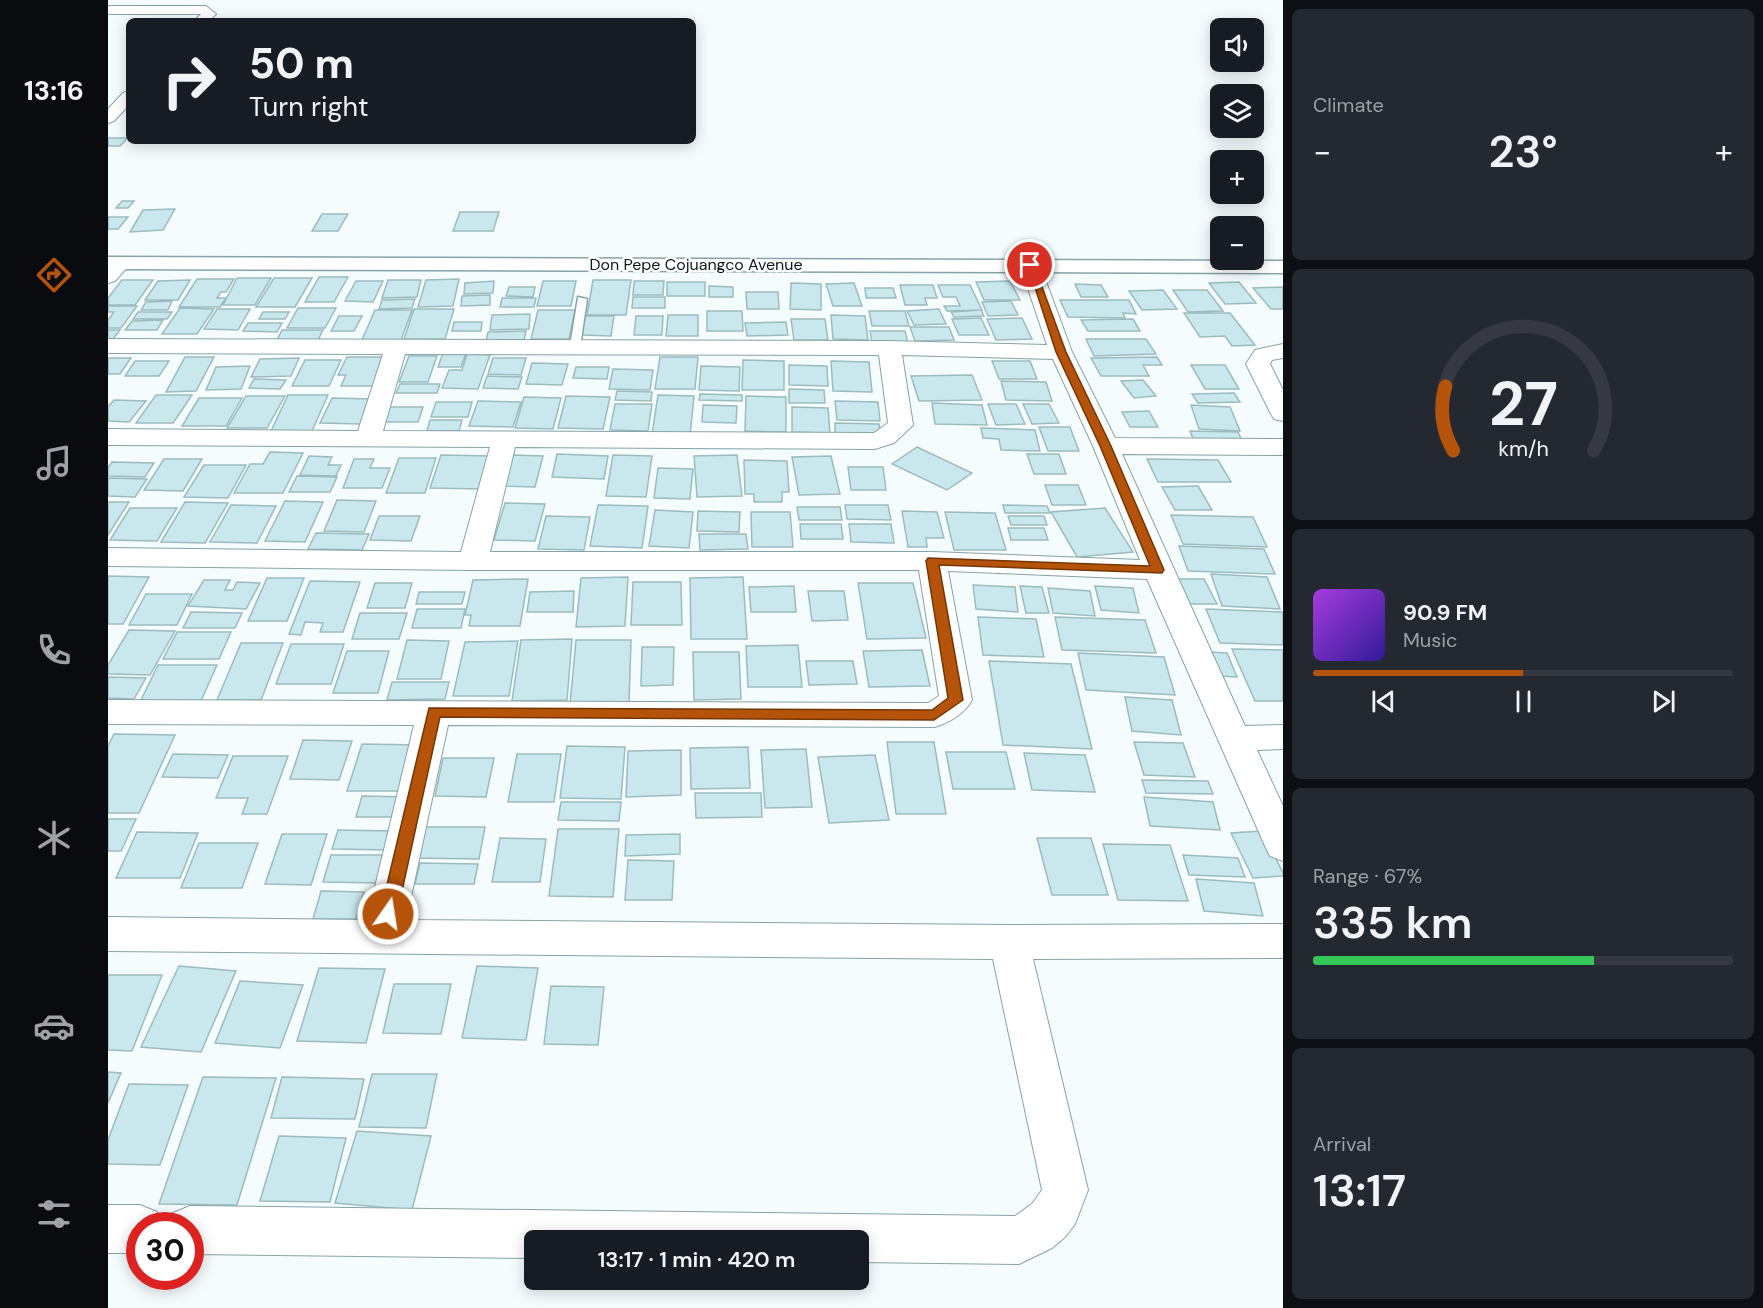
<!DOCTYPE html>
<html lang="en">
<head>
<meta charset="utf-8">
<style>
	:root { --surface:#171b24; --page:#242831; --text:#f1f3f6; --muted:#9ea1a6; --line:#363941; --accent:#b45309 }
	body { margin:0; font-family:"DM Sans",sans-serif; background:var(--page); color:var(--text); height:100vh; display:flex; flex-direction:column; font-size:22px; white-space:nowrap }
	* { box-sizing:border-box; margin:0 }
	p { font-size:20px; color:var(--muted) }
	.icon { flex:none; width:33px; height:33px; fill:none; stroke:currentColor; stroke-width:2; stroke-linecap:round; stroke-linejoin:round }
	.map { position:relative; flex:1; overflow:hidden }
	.sheet { display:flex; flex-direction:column; gap:9px; padding:9px; background:#0d0f14; width:480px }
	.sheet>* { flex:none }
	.hud { position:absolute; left:18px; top:18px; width:570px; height:126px; border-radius:9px; box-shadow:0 3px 15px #0003; background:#171b24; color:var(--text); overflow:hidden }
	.fabs { position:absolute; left:1102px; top:18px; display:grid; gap:12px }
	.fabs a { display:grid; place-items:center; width:54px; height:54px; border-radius:9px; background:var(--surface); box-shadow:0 3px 15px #0003; font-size:30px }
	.speed { position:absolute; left:18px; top:1212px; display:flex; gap:12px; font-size:30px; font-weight:700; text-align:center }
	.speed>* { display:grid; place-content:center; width:78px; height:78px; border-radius:50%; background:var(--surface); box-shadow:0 3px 15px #0003; line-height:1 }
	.speed .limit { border:9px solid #d22; background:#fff; color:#111 }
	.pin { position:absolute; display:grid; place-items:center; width:51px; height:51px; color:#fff; margin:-26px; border:3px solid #fff; border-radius:50%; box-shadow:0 2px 6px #0007 }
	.me { position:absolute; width:66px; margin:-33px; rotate:13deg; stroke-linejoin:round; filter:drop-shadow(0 0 4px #0008) }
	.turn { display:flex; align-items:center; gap:21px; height:126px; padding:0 24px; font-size:27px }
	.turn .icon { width:78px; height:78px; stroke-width:2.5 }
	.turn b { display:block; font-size:42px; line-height:51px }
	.big { font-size:45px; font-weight:600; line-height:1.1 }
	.sheet .card { flex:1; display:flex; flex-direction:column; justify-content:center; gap:9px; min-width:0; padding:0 21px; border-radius:9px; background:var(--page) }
	.sheet .dial { align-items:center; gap:0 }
	.dial svg { height:156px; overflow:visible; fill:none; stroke:var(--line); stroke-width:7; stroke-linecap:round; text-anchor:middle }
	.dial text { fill:var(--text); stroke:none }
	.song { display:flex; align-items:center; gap:18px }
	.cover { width:72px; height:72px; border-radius:9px; background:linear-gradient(135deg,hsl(280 70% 55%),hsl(250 70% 35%)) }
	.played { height:6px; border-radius:3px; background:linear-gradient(90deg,var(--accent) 50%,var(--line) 50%) }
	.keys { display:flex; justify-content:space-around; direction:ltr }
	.heat { display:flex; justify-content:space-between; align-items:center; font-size:33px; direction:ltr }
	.charge { height:9px; border-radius:4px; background:linear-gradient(90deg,#34c759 67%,var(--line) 0) }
	.trip { position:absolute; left:416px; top:1230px; width:345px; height:60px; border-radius:9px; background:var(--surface); box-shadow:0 3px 15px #0003; font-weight:600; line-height:60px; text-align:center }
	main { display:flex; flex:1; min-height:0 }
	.tabs { display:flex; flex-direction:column; width:108px; justify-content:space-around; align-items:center; background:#090b0e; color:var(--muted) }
	.tabs .icon { width:42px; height:42px }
	.tabs .selected { color:var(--accent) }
	.tabs b { font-size:27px; color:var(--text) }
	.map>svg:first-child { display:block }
	.building { fill:#c8e8ed; stroke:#9cbbbf; stroke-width:1.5 }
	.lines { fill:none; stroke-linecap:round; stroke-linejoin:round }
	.service-casing { stroke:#85a3a8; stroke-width:3 }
	.minor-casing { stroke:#85a3a8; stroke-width:2 }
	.tertiary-casing { stroke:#85a3a8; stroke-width:3 }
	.service { fill:#fff; fill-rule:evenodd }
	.minor { fill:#fff; fill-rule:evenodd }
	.tertiary { fill:#fff; fill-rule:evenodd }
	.route { fill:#b45309; stroke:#753606; stroke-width:1.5 }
	.labels { text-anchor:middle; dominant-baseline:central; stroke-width:5; stroke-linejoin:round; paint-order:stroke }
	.far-street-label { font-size:16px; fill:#0b1719; stroke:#fff }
</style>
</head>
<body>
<main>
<nav class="tabs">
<b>13:16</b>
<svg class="icon selected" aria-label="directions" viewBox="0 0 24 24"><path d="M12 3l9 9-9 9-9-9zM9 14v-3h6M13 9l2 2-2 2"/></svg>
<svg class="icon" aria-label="music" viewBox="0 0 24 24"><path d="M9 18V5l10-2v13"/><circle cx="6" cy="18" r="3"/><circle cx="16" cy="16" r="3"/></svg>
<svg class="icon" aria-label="phone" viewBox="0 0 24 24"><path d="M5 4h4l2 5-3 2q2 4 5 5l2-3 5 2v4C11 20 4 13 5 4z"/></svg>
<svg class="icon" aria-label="climate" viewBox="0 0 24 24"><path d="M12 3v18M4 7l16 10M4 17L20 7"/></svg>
<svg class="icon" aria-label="car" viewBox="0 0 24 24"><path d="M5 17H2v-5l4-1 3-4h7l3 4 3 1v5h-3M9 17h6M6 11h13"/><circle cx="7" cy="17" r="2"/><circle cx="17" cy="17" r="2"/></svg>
<svg class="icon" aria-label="filters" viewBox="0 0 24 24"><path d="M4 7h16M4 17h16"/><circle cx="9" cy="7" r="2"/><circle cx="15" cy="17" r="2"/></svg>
</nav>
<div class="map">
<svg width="1175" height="1308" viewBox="0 0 1175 1308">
	<rect width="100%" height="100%" fill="#f5fcfd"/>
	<!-- building -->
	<path class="building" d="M0,138H20L12,146H0Z
		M14,201H26L20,208H8Z
		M67,209L55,230L22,232L35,210Z
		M352,212H391L385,231H345Z
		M214,214H240L230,231H204Z
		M0,217H20L10,229H0Z
		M211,277H240L226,302H197Z
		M129,278H163L147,305H115Z
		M166,278H204L187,307H148Z
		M89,279H126L118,292H113L109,298H118L112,307H71Z
		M351,279L345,306L310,307L318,280Z
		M14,280H45L27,305H0V298Z
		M82,280L70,300H37L50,281Z
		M280,280H313L309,297L274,298Z
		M485,280H523L518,315H479Z
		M248,281H275L265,302L237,301Z
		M386,281L385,293L356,294L357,283Z
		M435,281H468L463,306H429Z
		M526,281H556L555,295H525Z
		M902,281L912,300H876L868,282Z
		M559,282H597V296H559Z
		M1131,282L1148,303L1117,304L1101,283Z
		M683,283L713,284V310L682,309Z
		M746,283L754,306H725L718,284Z
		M967,284L993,285L1000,297H973Z
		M792,285H825L829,298H817L819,305H797Z
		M830,285H862L874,310L839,311L836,306H852L848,297H835Z
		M601,286L625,287V297H601Z
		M401,287H427L425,297L398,296Z
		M1175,287V309H1163L1145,288Z
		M757,288H785L788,298H758Z
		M1055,290L1069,309L1034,310L1021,291Z
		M1065,290H1099L1115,311L1080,312Z
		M638,292H670L671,309H639Z
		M382,295V305L353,306L354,296Z
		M525,297H557V308H524Z
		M394,298H428L426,307H392Z
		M307,299L304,308L271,309L274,300Z
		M952,300H1021L1028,314L1015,313L1017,318L960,317Z
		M64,301L60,310H33L38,302Z
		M903,301L910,315L880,316L874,302Z
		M0,306H29L13,328H0V320L6,312H0Z
		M72,308L106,309L89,334H54Z
		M190,308H228L217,328H179Z
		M109,309H142L130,330L96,329Z
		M306,309H346L337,339H296Z
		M831,309L838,324L806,325L799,311Z
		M267,310H304L293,340H254Z
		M430,310H467L461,339H423Z
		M873,310L876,316L846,317L843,312Z
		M599,311H634L635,331H599Z
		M761,311H797L801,326H764Z
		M30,312H64L59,319H25Z
		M155,312H181L177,319H151Z
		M1076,313H1122L1147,345L1124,346L1117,336L1092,337Z
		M422,314L421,329L382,330L384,315Z
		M560,315H590V336H558Z
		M723,315L757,316L760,340L725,339Z
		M231,316H254L246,331H223Z
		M477,316H506L503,336L474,335Z
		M528,316H555L554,335H526Z
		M873,318L881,335H851L844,319Z
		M914,318L924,339L888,340L879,319Z
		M683,319H717L720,340H686Z
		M1025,319L1032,331H980L973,320Z
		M55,320L49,330H17L24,321Z
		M346,322H374L373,331H344Z
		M678,322L680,335L639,336L637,323Z
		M140,323H174L169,332L135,331Z
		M802,327H841L846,340L807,341Z
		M0,330H12L5,339H0Z
		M174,330H215L209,342H168Z
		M418,331L416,340L378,341L380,332Z
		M762,331H797L800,343H764Z
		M978,339H1038L1048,354L986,356Z
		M335,353H358L353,367H330Z
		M359,354L382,355L370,389L334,388L341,370H354Z
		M301,356H329L320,382H291Z
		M77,357H106L88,391L58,392Z
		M239,357H280L268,386H233L238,375H230Z
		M552,357H590L587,389H547Z
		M1049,357L1054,365H1035L1041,376H993L983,358Z
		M0,358H23L12,374H0Z
		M191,358L183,376L143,377L152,359Z
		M385,358H418L413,375L380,374Z
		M197,360H233L221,386H184Z
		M635,360L676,361V390H634Z
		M27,361H61L51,376H17Z
		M723,361L761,362L764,392L725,391Z
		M884,361H922L929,379H891Z
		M424,363L460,364L454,385L418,384Z
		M681,365L719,366L720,386L681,385Z
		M1083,365H1117L1131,389H1097Z
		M142,366L133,389L98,390L108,367Z
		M593,366L632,367L631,391L591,390Z
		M468,367H501L499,379L465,378Z
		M505,369L545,370L542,390L501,389Z
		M864,375L874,400L811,401L803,376Z
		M379,376L414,377L410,389L375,388Z
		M146,379L178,380L172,389L141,388Z
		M1035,380L1048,396L1026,398L1013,381Z
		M893,381L938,382L944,401L898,400Z
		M292,384H332L329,393H288Z
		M681,389L716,390L717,403H681Z
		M509,391L544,392L543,401L507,400Z
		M1126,393L1132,402L1090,403L1084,394Z
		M592,394L634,395V401L591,400Z
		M48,395H84L65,423H28Z
		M180,395H220L204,431H163Z
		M550,395L586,396L582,435L544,434Z
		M138,396H177L159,428H119Z
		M458,396L502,397L495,429L450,428Z
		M638,396L678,397V432L637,431Z
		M416,397L453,398L445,429L407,428Z
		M91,398H134L118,426H74Z
		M224,398L265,399L254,424L212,423Z
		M6,400L38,401L21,422L0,421V407Z
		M370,401L413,402L405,427L361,426Z
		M727,401L770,402L772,421L729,420Z
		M328,402H364L360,417H323Z
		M824,403L874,405L879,425L827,424Z
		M507,404H544L540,431L502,430Z
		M880,404H908L917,424L888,425Z
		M915,404H941L951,423L924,424Z
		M595,405L629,406L628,423L594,422Z
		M1083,405L1122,407L1132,431L1091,429Z
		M273,407H315L310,422H267Z
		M684,407L720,408L722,433L684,432Z
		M1041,411L1050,427H1022L1014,412Z
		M322,420H354L351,431H319Z
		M727,423L771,424L773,435L727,434Z
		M931,427H962L971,451H940Z
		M873,428L927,430L932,451L893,450L891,439L875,438Z
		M1082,431L1130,432L1135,443L1086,441Z
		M809,447L864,473L839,490L784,464Z
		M162,452L195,453L175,493H126L142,464H155Z
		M449,454L500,456L496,479L444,477Z
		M919,454H951L958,474H926Z
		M333,455L384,456L375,489L322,488Z
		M403,455L435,456L427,487L394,486Z
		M505,455L544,456L538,497L498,496Z
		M629,455L634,496L589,497L586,456Z
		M201,456L224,457L220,465H233L228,476L192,475Z
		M723,456L732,494L691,495L684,457Z
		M291,458H328L317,493H278Z
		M56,459H94L75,491L36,490Z
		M246,459H266L262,468H282L274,488H235Z
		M1039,459L1110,460L1123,482H1050Z
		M636,460L679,461L681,492H674V502H646V494H637Z
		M4,462L46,463L37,477L0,476V468Z
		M96,465H138L120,498L76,497Z
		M740,467H775L778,490H743Z
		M550,468L585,469L582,499L546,498Z
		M189,476L229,477L222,492H181Z
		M0,478L39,479L27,497L0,496Z
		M937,485H970L978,505H944Z
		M1090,486L1104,510H1067L1054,487Z
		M229,500L268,501L256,532L216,531Z
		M177,501L215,502L197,542L157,541Z
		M0,502H21L0,535Z
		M77,502L120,503L97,543L53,542Z
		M397,503L437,504L427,541L386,540Z
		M123,505L168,506L149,543L102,542Z
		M490,505L540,506L534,548L482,546Z
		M737,505H780L783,520L739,519Z
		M895,505L939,506L942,513H897Z
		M689,507H732L734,520H691Z
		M22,508H69L49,541L2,540Z
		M997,508L1025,552L969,557L943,512Z
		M547,510L585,512L581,548L541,546Z
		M590,511L632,512L631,532L589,531Z
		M794,511L829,512L836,538H818L819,547H800Z
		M643,512H682L685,547H644Z
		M837,512L887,513L898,550H846Z
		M1063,515L1145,517L1159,547L1075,544Z
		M271,516H312L303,541L262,540Z
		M438,516L482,517L476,550L430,549Z
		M900,516H936L939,525H903Z
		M692,524H733L735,539H693Z
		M741,524H783L786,543L743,542Z
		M900,528H936L940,540H903Z
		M208,533L261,534L254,550L200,549Z
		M591,534H638L640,549L592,550Z
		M1071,546L1156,549L1167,574L1080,571Z
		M1103,574L1159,577L1172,609L1114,606Z
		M0,576L41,577L15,624H0Z
		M520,577L517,626L468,627L473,578Z
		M635,577L639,639H583L582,578Z
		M159,578H196L179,621H140Z
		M420,579L412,626H361L363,615H357L365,580Z
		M1068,579H1096L1109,604H1080Z
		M96,580H122L117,590H125L129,582L152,583L138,609L80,606Z
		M202,581L252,582L235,632H212L215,623L197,622L193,635L181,634Z
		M525,582H573L574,625H523Z
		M267,583H304L297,608H259Z
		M750,583H805L818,638L759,639Z
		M865,585L907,587L910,612L868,609Z
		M686,586L688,612H643L641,587Z
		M912,586L934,587L941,613H918Z
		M987,586L1025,588L1031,613L993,610Z
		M940,588L982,591L987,616L945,613Z
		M466,591L465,612H419L422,592Z
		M700,591H736L740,620L704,621Z
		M311,592H357L354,604H308Z
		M38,594H84L69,625H21Z
		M309,609H357L353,628H304Z
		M1098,609L1175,612V645L1112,643Z
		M83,612L134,613L127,628H75Z
		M252,613H299L291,639H244Z
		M870,617L928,619L936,657L875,655Z
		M947,617L1037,620L1048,653L954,650Z
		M21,630L67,631L42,675L0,674V665Z
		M69,632H123L111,659H55Z
		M464,639L459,700L404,701L413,640Z
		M299,640L341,641L333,679H289Z
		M468,640H523L521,703L462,704Z
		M410,641L401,696H345L357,642Z
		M133,643H175L153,700H109Z
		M183,644H236L223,684H168Z
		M690,645L694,687H640L638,646Z
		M534,647H566L565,685L533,686Z
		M1124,649L1175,650V701H1147Z
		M814,650L822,686L761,687L755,651Z
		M239,651H281L270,693H225Z
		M585,652H631L633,699L586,700Z
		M1100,652L1119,653L1129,677L1109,676Z
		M970,653L1056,657L1067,695L978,690Z
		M698,661H745L749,684L701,685Z
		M881,661L963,664L984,749L895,745Z
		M50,665H109L92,703L32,702Z
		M0,677L38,678L26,699L0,698Z
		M284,682H341L337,699L279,700Z
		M1017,697L1064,700L1073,735L1024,731Z
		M6,734L67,735L31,813H0V746Z
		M195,740L244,741L231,780L182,779Z
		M779,742H826L838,814H788Z
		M1026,742L1075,743L1087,777L1036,775Z
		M254,744L313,745L301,791H239Z
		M459,746L517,747L513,799L452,798Z
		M640,747L642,788L583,789L582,748Z
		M698,749L704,807L657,808L653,750Z
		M573,750V795L518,797L520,751Z
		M838,752H898L907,789H845Z
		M916,753L977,755L987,792L924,790Z
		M65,754L120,755L110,778L54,777Z
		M409,754H453L446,802H400Z
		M767,755L781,820L721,823L710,757Z
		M125,756H180L159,814H134L140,798H108Z
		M335,758H386L378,797L327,796Z
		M1034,780L1100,781L1105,794L1038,793Z
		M587,793H653L654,817L588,818Z
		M254,796L301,797L295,817H248Z
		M1036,797L1105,802L1112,830L1042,826Z
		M453,802H513L511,821L450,820Z
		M0,819H28L13,851H0Z
		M309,827H377L371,859L302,858Z
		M450,829H511L505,897L441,896Z
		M230,830L288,831L283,850L224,849Z
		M1154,831L1175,873V876L1145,878L1123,833Z
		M29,832L90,833L72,878H8Z
		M174,834H219L203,885L157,884Z
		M572,834V854L517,856L518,835Z
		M392,838L438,839L432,882H384Z
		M929,838H983L1000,895H944Z
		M91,843H150L134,888H73Z
		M995,844L1062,845L1080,901L1010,900Z
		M223,855H276L269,883L215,882Z
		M1075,855L1130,858L1137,877L1081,875Z
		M520,860L566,861L564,900H517Z
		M312,863L370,864L366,884H307Z
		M1088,879L1146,883L1155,916L1096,911Z
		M213,891L256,892L248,919H205Z
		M71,966L128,971L93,1052L33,1047Z
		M369,966L430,968L418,1040L354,1038Z
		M211,968L277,969L258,1043L189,1041Z
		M0,975H54L24,1051L0,1050Z
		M132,981L195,985L172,1048L107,1043Z
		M286,984H343L333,1034L275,1033Z
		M443,986L496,987L490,1045L436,1044Z
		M0,1072L13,1073L0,1103Z
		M264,1074H329L318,1128L251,1127Z
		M95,1077L168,1078L129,1205L51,1204Z
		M174,1077L256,1079L247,1119L163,1118Z
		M21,1084L80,1085L52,1165L0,1164V1140Z
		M249,1131L323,1136L304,1210L227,1203Z
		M171,1136L238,1138L222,1202L152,1201Z"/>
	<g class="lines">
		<defs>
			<path id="service" d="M470,297L479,299L472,347L467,350L462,347Z"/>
			<path id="minor" d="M0,6H98L108,14L101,21H86L93,14H0Z
				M21,91V105L6,121L0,123V109L15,93Z
				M13,257L20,259L23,263L7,281L0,283V265L6,259Z
				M922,259L929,261L932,265L964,352L1007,438L1175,439V455L1014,454L1137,726L1175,725V749L1149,750L1175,806V861L1162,856L1157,846L1039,579L840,571L864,700C856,714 842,722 827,727L340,725L298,920L901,925L1175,924V958L925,959L980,1190L967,1224L957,1237L944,1248L911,1264L750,1262V1240H426V1258L82,1254V1226H60L65,1213L82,1206L907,1216L924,1204L934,1190L885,959L0,951V917L259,920L306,725L0,724V700L820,703L831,696L811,570H365L0,566V548L353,552L382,447L0,445V429L250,431L275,354L0,353V339L781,341L939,345L912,265L915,261ZM297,354L771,355L780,423L766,433L275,431ZM794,355L945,359L985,446L1032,560L824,552H382L407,447L767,449L786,443L805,425Z
				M1175,344V358L1164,360L1162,364L1175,390V421L1166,419L1163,414L1138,364L1147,350Z
				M0,1205H32L49,1212L54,1226H32V1253H0Z"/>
			<path id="tertiary" d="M0,257L1175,261V273L0,269Z"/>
		</defs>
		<!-- service casing -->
		<use href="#service" class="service-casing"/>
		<!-- minor casing -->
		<use href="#minor" class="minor-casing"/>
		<!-- tertiary casing -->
		<use href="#tertiary" class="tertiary-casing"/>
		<!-- service -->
		<use href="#service" class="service"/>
		<!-- minor -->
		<use href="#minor" class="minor"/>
		<!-- tertiary -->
		<use href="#tertiary" class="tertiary"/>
	</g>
	<!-- route -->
	<path class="route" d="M919,263L926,265L958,352L1003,446L1056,570L1054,573L831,565L855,700L826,720L332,717L289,914L286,919H274L272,914L321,708L824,710L840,698L818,561L820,558L1042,566L992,446L948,352Z"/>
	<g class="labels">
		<!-- far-street labels -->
		<g class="far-street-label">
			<text x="588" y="264">Don Pepe Cojuangco Avenue</text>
		</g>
	</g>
</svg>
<div class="fabs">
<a><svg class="icon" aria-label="sound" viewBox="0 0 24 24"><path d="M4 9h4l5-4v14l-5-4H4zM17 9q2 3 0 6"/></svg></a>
<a><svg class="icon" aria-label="layers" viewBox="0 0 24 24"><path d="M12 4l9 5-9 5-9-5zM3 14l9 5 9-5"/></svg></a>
<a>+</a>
<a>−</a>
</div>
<div class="speed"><div class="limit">30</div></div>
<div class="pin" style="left:922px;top:265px;background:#d93025"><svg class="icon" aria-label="arrive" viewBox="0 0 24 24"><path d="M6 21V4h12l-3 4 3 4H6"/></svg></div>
<svg class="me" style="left:280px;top:914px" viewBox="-20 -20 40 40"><circle r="17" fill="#b45309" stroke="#fff" stroke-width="3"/><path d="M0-11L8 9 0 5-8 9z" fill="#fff"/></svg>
<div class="trip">13:17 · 1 min · 420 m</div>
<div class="hud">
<div class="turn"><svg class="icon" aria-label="right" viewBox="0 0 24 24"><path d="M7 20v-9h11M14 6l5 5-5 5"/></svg><div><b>50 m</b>Turn right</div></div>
</div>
</div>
<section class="sheet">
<div class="card"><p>Climate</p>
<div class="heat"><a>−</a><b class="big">23°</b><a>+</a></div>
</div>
<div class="card dial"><svg viewBox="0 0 100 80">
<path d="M14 69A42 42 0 1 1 86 69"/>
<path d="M14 69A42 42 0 0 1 10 36" stroke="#b45309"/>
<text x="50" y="56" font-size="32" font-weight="700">27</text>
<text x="50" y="72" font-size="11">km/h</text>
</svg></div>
<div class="card">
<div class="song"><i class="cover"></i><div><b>90.9 FM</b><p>Music</p></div></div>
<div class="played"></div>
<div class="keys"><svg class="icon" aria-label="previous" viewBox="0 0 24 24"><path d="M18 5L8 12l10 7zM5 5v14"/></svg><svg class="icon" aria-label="pause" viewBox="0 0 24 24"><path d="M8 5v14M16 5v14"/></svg><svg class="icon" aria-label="next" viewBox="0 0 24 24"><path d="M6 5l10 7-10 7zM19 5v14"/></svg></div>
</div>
<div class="card"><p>Range · 67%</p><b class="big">335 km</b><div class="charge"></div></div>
<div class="card"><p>Arrival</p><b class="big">13:17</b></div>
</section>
</main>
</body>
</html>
